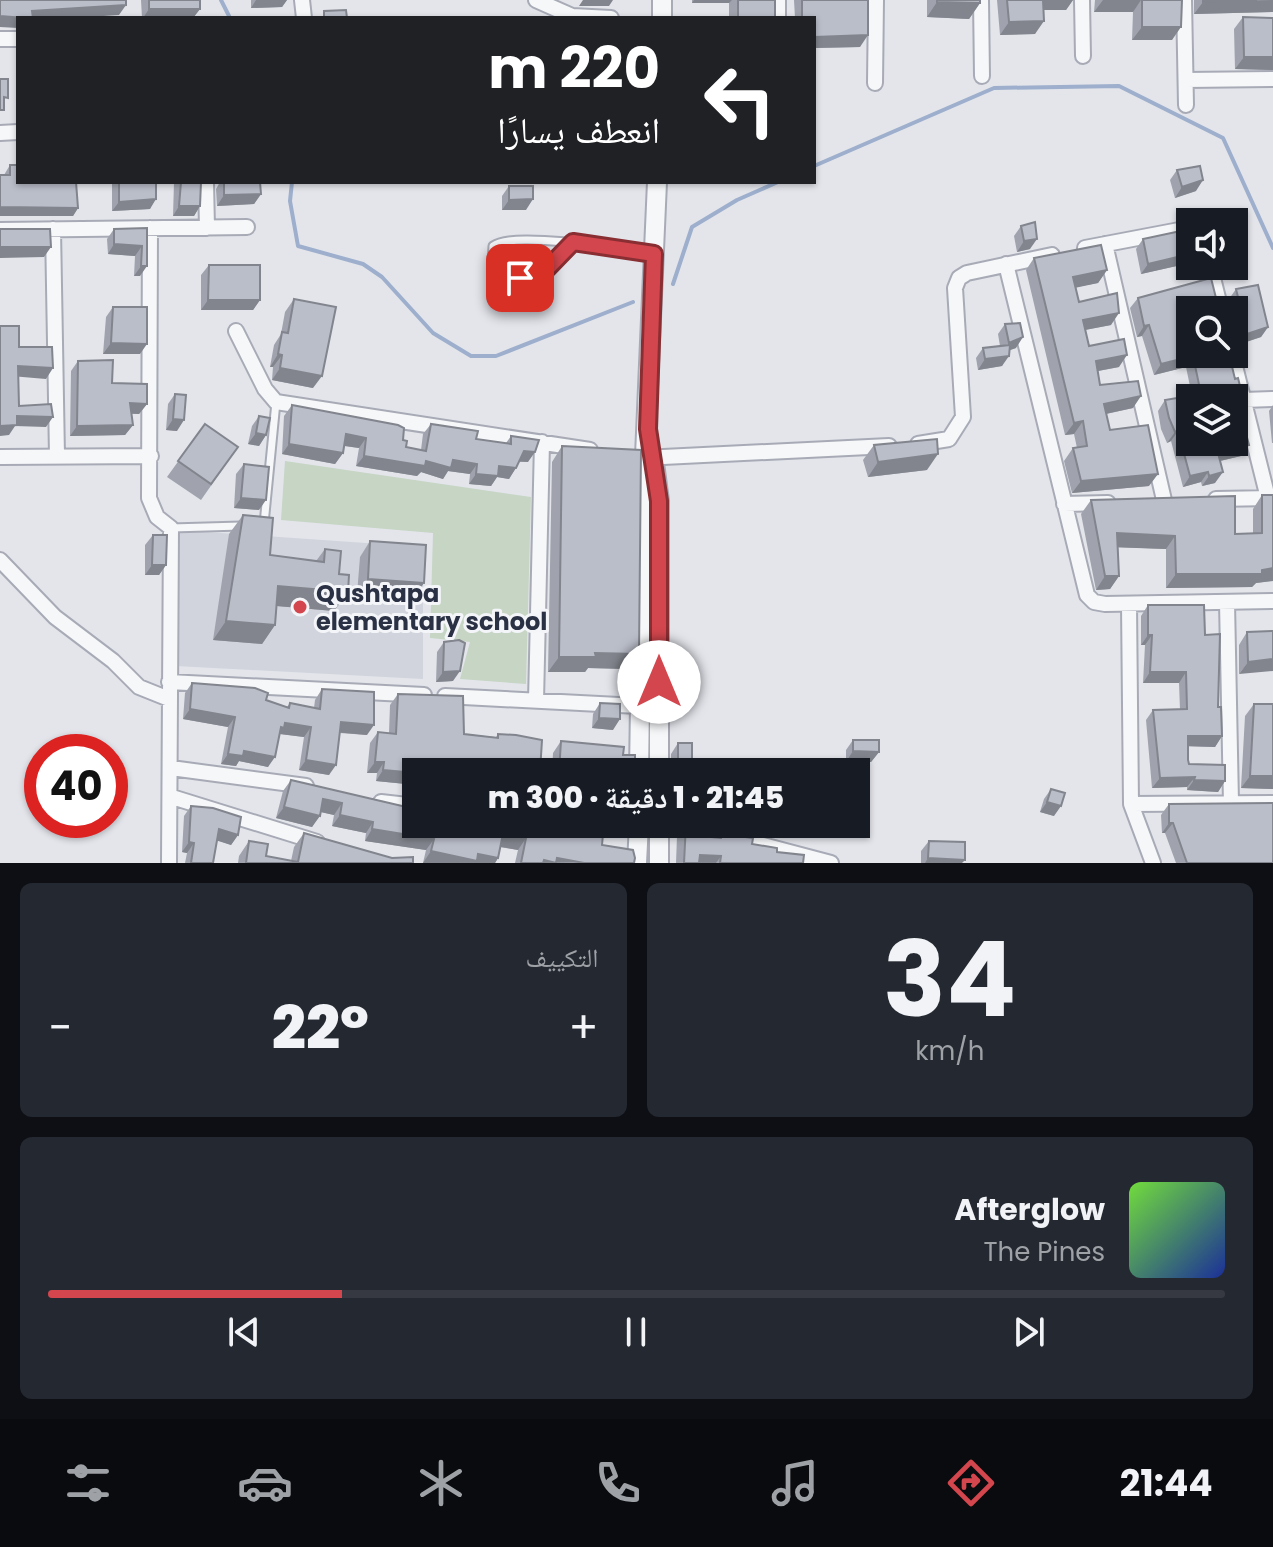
<!DOCTYPE html>
<html lang="ar">
<head>
<meta charset="utf-8">
<style>
	:root { --surface:#171b24; --page:#242831; --text:#f1f3f6; --muted:#9ea1a6; --line:#363941; --accent:#d3464d }
	body { margin:0; font-family:Poppins,"Noto Naskh Arabic",sans-serif; background:var(--page); color:var(--text); direction:rtl; height:100vh; display:flex; flex-direction:column; font-size:30px; white-space:nowrap }
	* { box-sizing:border-box; margin:0 }
	p { font-size:26px; color:var(--muted) }
	.icon { flex:none; width:44px; height:44px; fill:none; stroke:currentColor; stroke-width:2; stroke-linecap:round; stroke-linejoin:round }
	.map { position:relative; height:863px; overflow:hidden; direction:ltr }
	.side { display:flex; flex-direction:column; gap:20px; padding:20px; background:#0d0f14; flex:1 }
	.side>* { flex:none }
	.top-card { position:absolute; left:16px; top:16px; width:800px; height:168px; border-radius:0px; box-shadow:0 2px 6px #0004; direction:rtl; background:#202124; color:#fff; overflow:hidden }
	.tools { position:absolute; left:1176px; top:208px; display:grid; gap:16px }
	.tools a { display:grid; place-items:center; width:72px; height:72px; border-radius:0px; background:var(--surface); box-shadow:0 2px 6px #0004; font-size:40px }
	.speed { position:absolute; left:24px; top:734px; display:flex; gap:16px; font-size:40px; font-weight:700; text-align:center }
	.speed>* { display:grid; place-content:center; width:104px; height:104px; border-radius:50%; background:var(--surface); box-shadow:0 2px 6px #0004; line-height:1 }
	.speed .limit { border:12px solid #d22; background:#fff; color:#111 }
	.pin { position:absolute; display:grid; place-items:center; width:68px; height:68px; color:#fff; margin:-34px; border-radius:16px; box-shadow:0 4px 12px #0006 }
	.me { position:absolute; width:88px; margin:-44px; rotate:0deg; stroke-linejoin:round; filter:drop-shadow(0 0 6px #0008) }
	.turn { display:flex; align-items:center; gap:28px; height:168px; padding:0 24px; font-size:36px }
	.turn .icon { width:104px; height:104px; stroke-width:2.5 }
	.turn b { display:block; font-size:56px; line-height:68px }
	.big { font-size:60px; font-weight:800; line-height:1.1 }
	.side .tile { flex:1; display:flex; flex-direction:column; justify-content:center; gap:12px; min-width:0; padding:0 28px; border-radius:12px; background:var(--page) }
	.side .dial { align-items:center; gap:0 }
	.dial b { font-size:104px; line-height:1 }
	.song { display:flex; align-items:center; gap:24px }
	.cover { width:96px; height:96px; border-radius:12px; background:linear-gradient(135deg,hsl(100 70% 55%),hsl(230 70% 35%)) }
	.played { height:8px; border-radius:4px; background:linear-gradient(90deg,var(--accent) 25%,var(--line) 25%) }
	.keys { display:flex; justify-content:space-around; direction:ltr }
	.heat { display:flex; justify-content:space-between; align-items:center; font-size:44px; direction:ltr }
	.side .tiles { flex:1; display:grid; gap:20px; grid-template-columns:1fr 1fr }
	.tile:last-child { grid-column:span 2 }
	.trip { position:absolute; left:402px; top:758px; width:468px; height:80px; border-radius:0px; background:var(--surface); box-shadow:0 2px 6px #0004; font-weight:800; line-height:80px; text-align:center; direction:rtl }
	.tab-bar { display:flex; height:128px; justify-content:space-around; align-items:center; background:#090b0e; color:var(--muted) }
	.tab-bar .icon { width:56px; height:56px }
	.tab-bar .current { color:var(--accent) }
	.tab-bar b { font-size:36px; color:var(--text) }
	.map>svg:first-child { display:block }
	.built { fill:#d1d4dd }
	.green { fill:#c6d5c4 }
	.lines { fill:none; stroke-linecap:round; stroke-linejoin:round }
	.stream { stroke:#9dafcc; stroke-width:4 }
	.service-casing { stroke:#a8abb6; stroke-width:11 }
	.minor-casing { stroke:#a8abb6; stroke-width:18 }
	.tertiary-casing { stroke:#a8abb6; stroke-width:22 }
	.service { stroke:#f6f7f9; stroke-width:7 }
	.minor { stroke:#f6f7f9; stroke-width:14 }
	.tertiary { stroke:#f6f7f9; stroke-width:18 }
	.wall { fill:#a0a3ad }
	.shaded-wall { fill:#82858d }
	.building { fill:#babec9; stroke:#82858d; stroke-width:2; fill-rule:evenodd }
	.route-casing { stroke:#892e32; stroke-width:20 }
	.route { stroke:#d3464d; stroke-width:14 }
	.poi-dot { fill:#d3464d; stroke:#f3f5f8; stroke-width:3 }
	.labels { text-anchor:middle; dominant-baseline:central; stroke-width:6; stroke-linejoin:round; paint-order:stroke }
	.poi-label { font-size:24px; font-weight:bold; fill:#2a3144; stroke:#f3f5f8; text-anchor:start }
</style>
</head>
<body>
<div class="map">
<svg width="1273" height="863" viewBox="0 0 1273 863">
	<rect width="100%" height="100%" fill="#e3e5eb"/>
	<!-- built -->
	<path class="built" d="M178,530L423,547V679L176,666Z"/>
	<!-- green -->
	<path class="green" d="M285,461L531,497L526,684L460,679L470,642L430,638L433,533L281,520Z"/>
	<g class="lines">
		<!-- stream -->
		<path class="stream" d="M221,0L230,18
			M814,166L994,88L1119,86L1223,138L1273,248
			M292,182L290,201L298,246L363,264L382,277L433,333L471,356H496L633,302
			M673,284L692,227L737,200L778,182"/>
		<defs>
			<path id="service" d="M573,242C536,267 550,283 497,275L492,265L493,246C508,235 562,242 582,243L652,254
				M264,524L276,402
				M171,528L241,526"/>
			<path id="minor" d="M302,0L304,18
				M536,0L572,16L611,18
				M778,0V18
				M981,0L982,76
				M1082,0L1083,56
				M1184,0L1186,105
				M0,39H18
				M1186,80L1273,79
				M875,83L876,0
				M0,133L18,132
				M206,182L207,228
				M150,228L149,498L157,517L171,528L169,863
				M53,229L57,456
				M0,230L247,227
				M1105,244L1164,500
				M1085,248L1190,228
				M1006,264L1087,595L1094,602L1105,604L1273,601
				M1210,266L1221,310
				M236,331L265,389L276,402L590,450
				M1232,354L1268,498
				M1244,400L1273,399
				M918,444L949,439L963,417L955,288L959,278L967,273L1052,255
				M0,457L151,456
				M643,458L889,446
				M1216,499L1273,498
				M1064,504L1108,503
				M0,560L55,617L113,661L139,687L169,699
				M1227,602L1231,803
				M1129,604L1131,804L1153,863
				M169,682L424,695
				M445,696L638,706
				M536,701L542,442
				M171,768L306,786
				M172,797L317,842
				M381,802L416,806
				M1131,804L1273,803
				M683,824L831,863"/>
			<path id="tertiary" d="M662,18V0
				M654,463L659,501V772
				M639,772L643,501L657,182
				M637,863L639,824
				M659,863V824"/>
		</defs>
		<!-- service casing -->
		<use href="#service" class="service-casing"/>
		<!-- minor casing -->
		<use href="#minor" class="minor-casing"/>
		<!-- tertiary casing -->
		<use href="#tertiary" class="tertiary-casing"/>
		<!-- service -->
		<use href="#service" class="service"/>
		<!-- minor -->
		<use href="#minor" class="minor"/>
		<!-- tertiary -->
		<use href="#tertiary" class="tertiary"/>
	</g>
	<!-- wall -->
	<path class="wall" d="M141,0H200V9L193,18H142Z
		M251,0H287L282,7L251,8Z
		M692,0H775V18H729V3H692Z
		M794,0H868L860,47L814,48V18H795Z
		M927,0H980V3L969,19L927,17Z
		M997,0H1073L1066,10H1043L1035,34L1000,35Z
		M1095,0H1182L1172,40H1132L1133,12H1094Z
		M1194,0H1273V12L1194,14Z
		M1243,17L1273,18V70L1235,69L1234,29Z
		M18,163V182L78,208L73,216L4,175L10,165H16Z
		M1177,170L1196,191L1175,198L1170,180Z
		M112,182H156L150,209L112,211Z
		M174,182H201L200,206L194,216H173Z
		M220,182H260L261,194L254,204L217,206L216,189Z
		M509,186L526,210H502V196Z
		M1021,226L1030,249L1017,252L1014,236Z
		M147,228L140,276H134L135,256L108,254L107,239L114,229Z
		M1190,229V263L1141,274L1136,249L1143,239Z
		M1034,258L1107,270L1098,283L1076,287L1079,302L1111,325L1085,330L1089,346L1119,367L1098,371L1100,385L1133,408L1106,414L1110,430L1149,486L1072,493L1064,461L1073,448H1077L1074,434L1065,435L1026,270Z
		M209,265L260,300L253,310H201V275Z
		M1236,289L1268,327L1261,337L1240,344L1234,321V310H1231L1229,299Z
		M1138,298L1235,379L1245,406L1240,413L1241,456L1220,461L1215,483L1202,486L1201,482L1183,487L1171,441L1167,443L1161,429L1158,411L1165,400L1192,396L1186,367L1154,375L1142,336L1137,337L1130,308Z
		M294,299L313,388L272,380L273,367H270L274,345L281,334L285,312Z
		M113,307L140,354H103L106,317Z
		M1005,324L1016,348L1009,350L1002,366L978,370L976,358L983,348L1000,346L998,334Z
		M78,361L147,404L139,414H131L133,425L125,435L70,436L71,371Z
		M175,394L177,431L166,430L168,404Z
		M292,405L403,440L406,447L421,450L423,434L431,424L476,439L506,443L511,436L528,462H519L509,479L497,477L491,486L469,484L470,474L448,471L443,479L421,472L417,476L356,466L359,448L344,446L343,453L335,464L282,454L284,416Z
		M1273,405V443H1272L1269,411Z
		M259,416L266,435L259,446L248,444L252,426Z
		M205,424L238,447L201,500L167,477Z
		M874,445L927,470L868,477L863,460Z
		M562,446L628,669L588,668L585,672H548L552,462Z
		M244,464L259,510L234,508L236,474Z
		M1262,495H1273V581L1256,583L1252,587L1166,588V549L1118,547L1119,576L1110,589L1096,590L1081,514L1091,500L1235,534L1253,533V509Z
		M243,515L270,555L316,561L325,549L348,592L334,611L277,606L275,625L262,644L213,640L229,534Z
		M153,535L166,565L159,575H145V545Z
		M370,541L424,583L413,598L357,594L360,557Z
		M1148,605L1205,635L1218,707L1222,736L1215,747L1188,746L1189,764L1225,781L1218,792L1187,790V787L1152,788L1146,720L1153,710H1180L1179,683H1143L1145,645H1141V616Z
		M1273,631L1239,674V645L1247,632Z
		M444,642L453,681L436,682L437,652Z
		M192,683L266,700L287,707L290,703L314,708L315,700L322,689L367,735L340,733L329,775L299,770L304,737L280,734L268,767L239,761L236,766L221,764L228,727L183,719L185,693Z
		M398,694L464,734L496,737L498,734L516,735L416,772V785L376,781L377,773H367L370,743L378,732L389,733L390,705Z
		M600,703L613,730L592,728L593,714Z
		M1254,704H1273V789L1241,788L1245,716Z
		M853,740L879,752L871,762H846V750Z
		M561,741L635,772H552L553,753Z
		M678,743L685,772H671V754Z
		M291,780L413,818L416,824L523,825L561,829L562,824H604L602,845L634,863H515L518,850L500,847L498,858L495,863H423L426,850L365,841L366,833L332,826L334,815L321,812L312,827L276,818L283,791Z
		M1051,789L1054,816L1040,812L1044,799Z
		M1169,804L1273,863H1176L1165,833H1162L1161,815Z
		M191,806L238,835L231,845L217,840L213,863H185L187,853L182,852L184,816Z
		M686,824L701,836L719,838L722,834L803,863H676L677,836Z
		M304,833L392,858L413,863H238L239,856L249,841L266,856L291,861L294,847Z
		M929,841L962,863H921V851Z"/>
	<!-- shaded-wall -->
	<path class="shaded-wall" d="M256,0H287L282,7L251,8Z
		M583,0H613L609,6H579Z
		M694,0H732L729,3H692Z
		M1041,0H1073L1066,10H1034Z
		M1103,0H1141L1133,12H1094Z
		M1273,0V12L1194,14L1203,2Z
		M937,2L980,3L969,19L927,17Z
		M126,5L119,15L73,18H27L32,11Z
		M149,9H200L193,18H143Z
		M0,16L25,18H18V28L0,27Z
		M1044,21L1035,34L1000,35L1009,22Z
		M1142,27H1181L1172,40H1132Z
		M868,35L860,47L814,48V37Z
		M1244,57H1273V70L1235,69Z
		M1203,180L1196,191L1175,198L1182,187Z
		M261,194L254,204L217,206L224,195Z
		M156,199L150,209L112,211L119,202Z
		M533,199L526,210H502L509,200Z
		M179,206H200L194,216H173Z
		M0,207L78,208L73,216H0Z
		M1037,239L1030,249L1017,252L1024,241Z
		M114,244L142,246L135,256L108,254Z
		M0,247H51L44,257L0,258Z
		M1190,254V263L1141,274L1148,264Z
		M141,266H147L140,276H134Z
		M1107,270L1098,283L1065,290L1073,277Z
		M208,300H260L253,310H201Z
		M1119,313L1111,325L1074,332L1083,320Z
		M1149,325L1142,336L1137,337L1144,326Z
		M1268,327L1261,337L1240,344L1247,334Z
		M1023,337L1016,348L1002,353L1009,343Z
		M111,343L147,344L140,354H103Z
		M278,354L282,355L273,367H270Z
		M1127,355L1119,367L1087,373L1096,361Z
		M1009,356L1002,366L978,370L985,359Z
		M1193,356L1186,367L1154,375L1161,364Z
		M18,366L53,368L46,379L11,376Z
		M280,368L322,376L313,388L272,380Z
		M1141,396L1133,408L1096,416L1104,404Z
		M130,403L147,404L139,414L123,413Z
		M17,416L53,417L46,427L15,426L9,435L0,436V426Z
		M173,419L184,420L177,431L166,430Z
		M1083,421L1074,434L1065,435L1074,423Z
		M133,425L125,435L70,436L77,426Z
		M1178,431L1171,441L1167,443L1175,432Z
		M256,433L266,435L259,446L248,444Z
		M346,434L366,438L359,448L339,445Z
		M289,444L343,453L335,464L282,454Z
		M1249,445L1241,456L1211,463L1218,453Z
		M524,451L535,452L528,462L516,461Z
		M938,454L927,470L868,477L878,462Z
		M364,456L426,461L453,460L477,464L470,474L448,471L443,479L421,472L417,476L356,466Z
		M499,466L516,468L509,479L497,477L491,486L469,484L476,474Z
		M1208,472L1201,482L1183,487L1190,476Z
		M1223,472L1215,483L1202,486L1209,476Z
		M1158,474L1149,486L1072,493L1081,481Z
		M241,498L266,500L259,510L234,508Z
		M1117,533L1175,536L1166,549L1107,547Z
		M152,565H166L159,575H145Z
		M1273,568V581L1256,583L1252,587L1166,588L1176,574Z
		M1105,576H1119L1110,589L1096,590Z
		M368,579L424,583L413,598L357,594Z
		M278,586L348,592L334,611L265,605Z
		M226,621L275,625L262,644L213,640Z
		M1148,635H1152L1145,645H1141Z
		M595,653L639,654L628,669L588,668L585,672H548L559,657Z
		M1273,659V671L1239,674L1248,662Z
		M460,671L453,681L436,682L443,672Z
		M1150,672H1186L1179,683H1143Z
		M190,709L235,717L228,727L183,719Z
		M599,718L620,719L613,730L592,728Z
		M341,722L374,725L367,735L334,732Z
		M285,723L311,727L304,737L280,734L277,738L274,737Z
		M1188,736H1222L1215,747L1180,746Z
		M244,751L275,757L268,767L239,761L236,766L221,764L228,754Z
		M853,751L879,752L871,762H846Z
		M306,760L336,765L329,775L299,770Z
		M375,762H384L377,773H367Z
		M678,762H692L685,772H671Z
		M583,769L621,772H581Z
		M383,770L416,773V785L376,781Z
		M1250,776H1273V789L1241,788Z
		M1195,777L1187,787L1152,788L1160,778Z
		M1194,780L1225,781L1218,792L1187,790Z
		M323,799L342,803L334,815L316,811Z
		M1047,802L1061,806L1054,816L1040,812Z
		M284,807L320,816L312,827L276,818Z
		M340,815L373,822L366,833L332,826Z
		M1169,823H1173L1165,833H1162Z
		M219,829L238,835L231,845L212,839Z
		M372,829L434,839L426,850L365,841Z
		M503,834L526,838L518,850L495,846Z
		M189,842L194,843L187,853L182,852Z
		M431,851L478,854L498,858L495,863H423Z
		M700,855L721,856L716,863H694Z
		M557,858L584,862L542,863L544,860Z
		M928,858L965,860L962,863H925Z"/>
	<!-- building -->
	<path class="building" d="M0,0H126V5L32,11L33,18H25L0,16Z
		M149,0H200V9H149Z
		M738,0H775V18H738Z
		M802,0H868V35L814,37V18H802Z
		M937,0H980V3L937,2Z
		M1007,0H1043L1044,21L1009,22Z
		M1142,0H1182L1181,27H1142Z
		M1203,0H1257L1203,2Z
		M346,10L347,18H324V11Z
		M1243,17L1273,18V57H1244Z
		M0,79H8V98L4,97V110H0Z
		M10,165H18V182H76L78,208L0,207V175H10Z
		M1200,166L1203,180L1182,187L1177,170Z
		M119,182H156V199L119,202Z
		M181,182H201L200,206H179Z
		M224,182H260L261,194L224,195Z
		M509,186H533V199L509,200Z
		M1035,222L1037,239L1024,241L1021,226Z
		M147,228V266H141L142,246L114,244V229Z
		M1234,228H1237L1240,242L1234,245Z
		M0,229H50L51,247H0Z
		M1190,229V254L1148,264L1143,239Z
		M1101,245L1107,270L1073,277L1079,302L1117,293L1119,313L1083,320L1089,346L1124,339L1127,355L1096,361L1100,385L1138,381L1141,396L1104,404L1110,430L1148,425L1158,474L1081,481L1073,448L1087,446L1083,421L1074,423L1034,258Z
		M209,265H260V300H208Z
		M1211,278L1219,310H1190V354H1229L1235,379L1238,378L1245,406L1239,407L1249,445L1218,453L1223,472L1209,476L1208,472L1190,476L1178,431L1175,432L1169,418L1165,400L1201,394L1193,356L1161,364L1149,325L1144,326L1138,298ZM1190,398H1234V442H1190Z
		M1258,285L1268,327L1247,334L1236,289Z
		M294,299L336,307L322,376L280,368L282,355L278,354L282,332L288,333Z
		M113,307H147V344L111,343Z
		M1020,323L1023,337L1009,343L1005,324Z
		M0,326H19V347H52L53,368L18,366L19,406L51,404L53,417L17,416V425L0,426Z
		M1010,345L1009,356L985,359L983,348Z
		M113,360L112,383L147,384V404L130,403L133,425L77,426L78,361Z
		M175,394L186,395L184,420L173,419Z
		M292,405L398,425L404,428L403,440L407,441L406,447L426,451L431,424L478,431L476,439L511,444V436L539,440L535,452L524,451L516,468L499,466L498,476L476,474L477,464L453,460L451,468L426,461L425,466L364,456L366,438L346,434L343,453L289,444Z
		M259,416L270,418L266,435L256,433Z
		M205,424L238,447L211,484L178,461Z
		M937,439L938,454L878,462L874,445Z
		M562,446L641,450L639,654L595,653L596,657H559Z
		M244,464L269,467L266,500L241,498Z
		M1262,495H1273V568L1262,570V574H1176L1175,536L1117,533L1119,576H1105L1091,500L1235,496V534L1262,533Z
		M243,515L273,518L270,555L324,562L325,549L341,551L339,574L349,575L348,592L278,586L275,625L226,621Z
		M153,535H167L166,565H152Z
		M370,541L426,545L424,583L368,579Z
		M1148,605H1204L1205,635L1220,634L1218,707H1221L1222,736H1188V760L1189,764L1225,765V781L1194,780L1195,777L1160,778L1153,710L1187,709L1186,672H1150L1152,635H1148Z
		M1273,631V659L1248,662L1247,632Z
		M459,640L465,643L460,671L443,672L444,642Z
		M192,683L255,688L268,693L266,700L289,708L290,703L320,709L322,689L374,692V725L341,722L336,765L306,760L311,727L285,723L284,728L281,727L275,757L244,751L243,756L228,754L235,717L190,709Z
		M398,694L463,696L464,734L498,738V734L516,735L542,740L540,772H416V773L383,770L384,762H375L378,732L396,734Z
		M600,703L620,704V719L599,718Z
		M1254,704H1273V776H1250Z
		M853,740H879V752L853,751Z
		M561,741L624,747L623,755H635V772L583,769V772H559Z
		M678,743H692V762H678Z
		M291,780L415,809L413,818L416,819V824H523V825L567,830L568,824H604L602,845L633,850L635,858L634,863H584L557,858L556,863L544,860L543,863H521L526,838L503,834L498,858L478,854L477,861L431,851L434,839L372,829L373,822L340,815L342,803L323,799L320,816L284,807Z
		M1051,789L1065,793L1061,806L1047,802Z
		M1273,803V863H1187L1173,823H1169V804Z
		M191,806L213,808L241,817L238,835L219,829L213,863H191L194,843L189,842Z
		M686,824L702,825L701,836L721,838L722,834L753,838L752,844L777,848V852L804,855L803,863H720L721,856L700,855L699,863H684Z
		M304,833L392,858L413,857V863H246L249,841L268,844L266,856L298,862Z
		M929,841L965,842V860L928,858Z"/>
	<g class="lines">
		<defs>
			<path id="route" d="M520,278L540,276L573,242L654,254L648,429L659,501V682"/>
		</defs>
		<!-- route casing -->
		<use href="#route" class="route-casing"/>
		<!-- route -->
		<use href="#route" class="route"/>
	</g>
	<!-- markers -->
	<circle class="poi-dot" cx="300" cy="607" r="8"/>
	<g class="labels">
		<!-- poi labels -->
		<g class="poi-label">
			<text x="316" y="593">Qushtapa<tspan x="316" dy="28">elementary school</tspan></text>
		</g>
	</g>
</svg>
<div class="tools">
<a><svg class="icon" aria-label="sound" viewBox="0 0 24 24"><path d="M4 9h4l5-4v14l-5-4H4zM17 9q2 3 0 6"/></svg></a>
<a><svg class="icon" aria-label="search" viewBox="0 0 24 24"><circle cx="10" cy="10" r="6"/><path d="M15 15l6 6"/></svg></a>
<a><svg class="icon" aria-label="layers" viewBox="0 0 24 24"><path d="M12 4l9 5-9 5-9-5zM3 14l9 5 9-5"/></svg></a>
</div>
<div class="speed"><div class="limit">40</div></div>
<div class="pin" style="left:520px;top:278px;background:#d93025"><svg class="icon" aria-label="arrive" viewBox="0 0 24 24"><path d="M6 21V4h12l-3 4 3 4H6"/></svg></div>
<svg class="me" style="left:659px;top:682px" viewBox="-20 -20 40 40"><circle r="19" fill="#fff"/><path d="M0-13L10 11 0 6-10 11z" fill="#d3464d"/></svg>
<div class="trip">21:45 · 1 دقيقة · 300 m</div>
<div class="top-card">
<div class="turn"><svg class="icon" aria-label="left" viewBox="0 0 24 24"><path d="M17 20v-9H6M10 6l-5 5 5 5"/></svg><div><b>220 m</b>انعطف يسارًا</div></div>
</div>
</div>
<section class="side">
<div class="tiles">
<div class="tile dial"><b>34</b><p>km/h</p></div>
<div class="tile"><p>التكييف</p>
<div class="heat"><a>−</a><b class="big">22°</b><a>+</a></div>
</div>
<div class="tile">
<div class="song"><i class="cover"></i><div><b>Afterglow</b><p>The Pines</p></div></div>
<div class="played"></div>
<div class="keys"><svg class="icon" aria-label="previous" viewBox="0 0 24 24"><path d="M18 5L8 12l10 7zM5 5v14"/></svg><svg class="icon" aria-label="pause" viewBox="0 0 24 24"><path d="M8 5v14M16 5v14"/></svg><svg class="icon" aria-label="next" viewBox="0 0 24 24"><path d="M6 5l10 7-10 7zM19 5v14"/></svg></div>
</div>
</div>
</section>
<nav class="tab-bar">
<b>21:44</b>
<svg class="icon current" aria-label="directions" viewBox="0 0 24 24"><path d="M12 3l9 9-9 9-9-9zM9 14v-3h6M13 9l2 2-2 2"/></svg>
<svg class="icon" aria-label="music" viewBox="0 0 24 24"><path d="M9 18V5l10-2v13"/><circle cx="6" cy="18" r="3"/><circle cx="16" cy="16" r="3"/></svg>
<svg class="icon" aria-label="phone" viewBox="0 0 24 24"><path d="M5 4h4l2 5-3 2q2 4 5 5l2-3 5 2v4C11 20 4 13 5 4z"/></svg>
<svg class="icon" aria-label="climate" viewBox="0 0 24 24"><path d="M12 3v18M4 7l16 10M4 17L20 7"/></svg>
<svg class="icon" aria-label="car" viewBox="0 0 24 24"><path d="M5 17H2v-5l4-1 3-4h7l3 4 3 1v5h-3M9 17h6M6 11h13"/><circle cx="7" cy="17" r="2"/><circle cx="17" cy="17" r="2"/></svg>
<svg class="icon" aria-label="filters" viewBox="0 0 24 24"><path d="M4 7h16M4 17h16"/><circle cx="9" cy="7" r="2"/><circle cx="15" cy="17" r="2"/></svg>
</nav>
</body>
</html>
